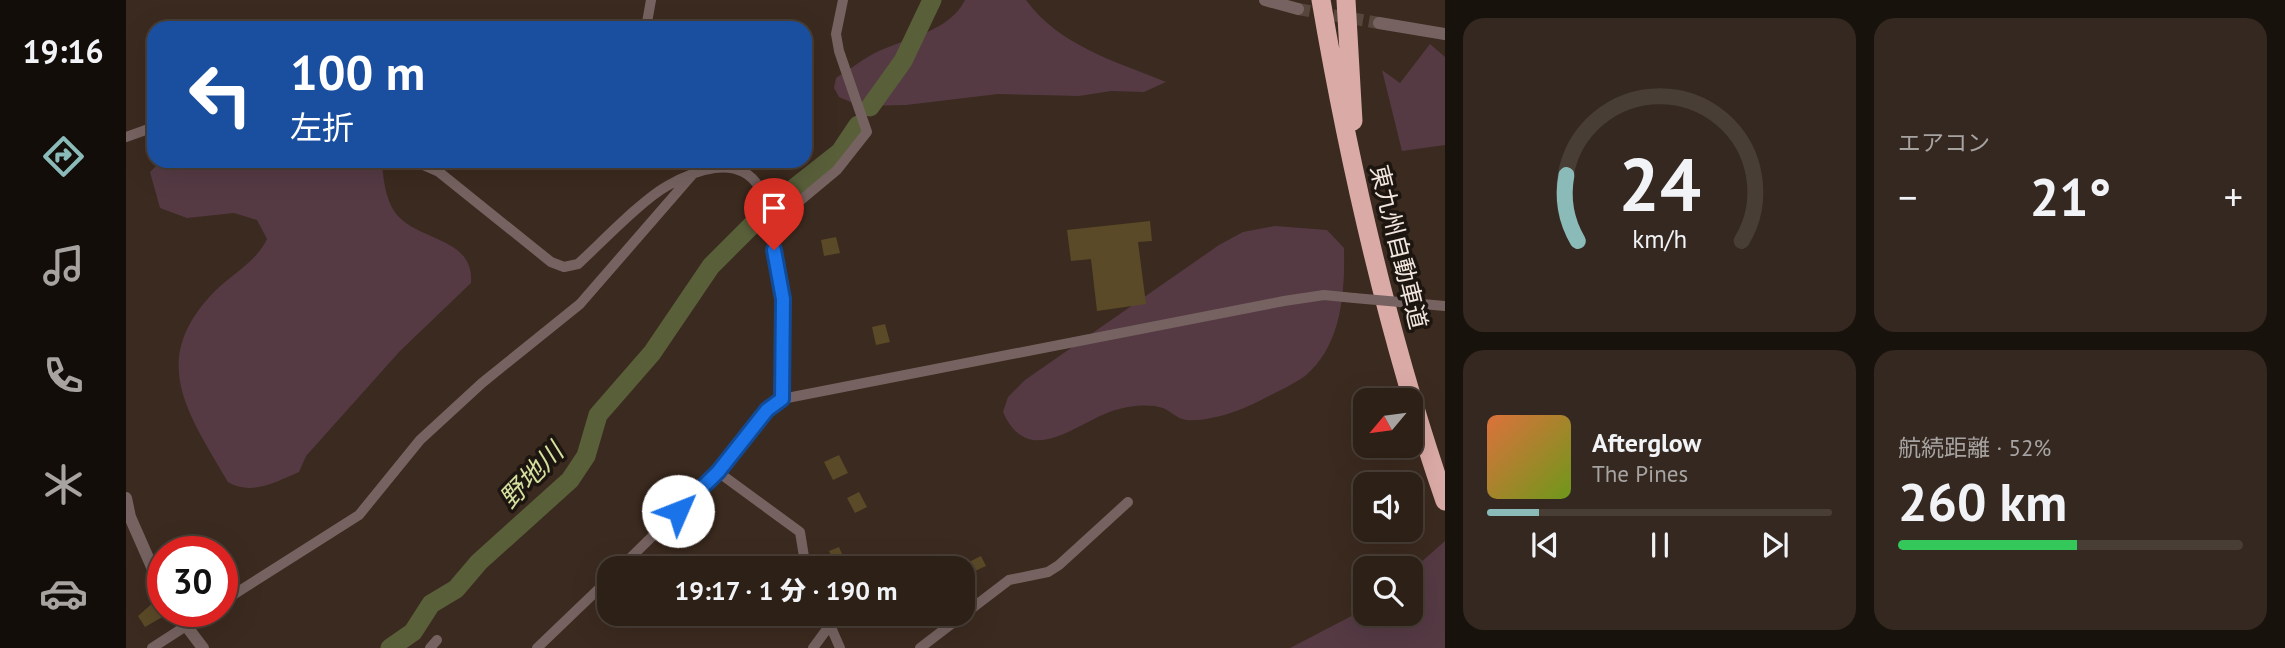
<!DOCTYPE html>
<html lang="ja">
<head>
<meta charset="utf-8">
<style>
	:root { --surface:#2c2017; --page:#342820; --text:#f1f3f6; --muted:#a6a3a1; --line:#483e36; --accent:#8bbbb9 }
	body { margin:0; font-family:"PT Sans","Noto Sans JP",sans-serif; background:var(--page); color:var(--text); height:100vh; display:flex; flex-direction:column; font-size:26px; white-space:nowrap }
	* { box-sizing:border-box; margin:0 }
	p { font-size:23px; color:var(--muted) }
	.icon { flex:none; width:38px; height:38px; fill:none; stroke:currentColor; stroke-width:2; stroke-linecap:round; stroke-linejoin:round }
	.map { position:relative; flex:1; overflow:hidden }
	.panel { display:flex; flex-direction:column; gap:18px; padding:18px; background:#18120d; width:840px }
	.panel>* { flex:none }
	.hud { position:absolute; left:21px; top:21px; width:665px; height:147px; border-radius:21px; box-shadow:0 7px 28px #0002,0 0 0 2px var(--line); background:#1a4fa0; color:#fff; overflow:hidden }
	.needle { width:46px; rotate:241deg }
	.fabs { position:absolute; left:1227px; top:388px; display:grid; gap:14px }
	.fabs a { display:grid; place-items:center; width:70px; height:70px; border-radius:14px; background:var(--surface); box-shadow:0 7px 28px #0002,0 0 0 2px var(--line); font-size:35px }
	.speed { position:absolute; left:21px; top:536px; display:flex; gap:14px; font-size:35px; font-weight:700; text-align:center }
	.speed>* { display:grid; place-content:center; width:91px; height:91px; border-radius:50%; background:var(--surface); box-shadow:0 7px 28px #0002,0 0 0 2px var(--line); line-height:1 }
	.speed .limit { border:10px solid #d22; background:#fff; color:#111 }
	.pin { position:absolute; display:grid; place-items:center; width:60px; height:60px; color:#fff; margin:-72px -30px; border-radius:50% 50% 50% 0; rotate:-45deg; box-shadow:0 0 7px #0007 }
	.pin .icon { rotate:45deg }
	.me { position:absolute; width:77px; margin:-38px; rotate:46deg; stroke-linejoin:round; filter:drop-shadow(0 0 5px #0008) }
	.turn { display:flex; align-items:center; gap:24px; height:147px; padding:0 28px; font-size:32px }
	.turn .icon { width:91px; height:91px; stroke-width:2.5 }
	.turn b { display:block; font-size:49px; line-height:60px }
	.big { font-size:52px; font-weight:800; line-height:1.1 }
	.panel .tile { flex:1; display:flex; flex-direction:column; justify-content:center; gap:10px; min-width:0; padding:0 24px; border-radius:21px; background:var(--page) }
	.panel .dial { align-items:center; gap:0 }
	.dial svg { height:182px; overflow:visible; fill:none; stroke:var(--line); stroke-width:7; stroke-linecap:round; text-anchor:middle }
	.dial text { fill:var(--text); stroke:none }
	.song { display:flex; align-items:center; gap:21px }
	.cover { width:84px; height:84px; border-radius:10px; background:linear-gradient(135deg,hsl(20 70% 55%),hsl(80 70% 35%)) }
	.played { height:7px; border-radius:4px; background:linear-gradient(90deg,var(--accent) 15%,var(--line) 15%) }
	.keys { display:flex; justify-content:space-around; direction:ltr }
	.heat { display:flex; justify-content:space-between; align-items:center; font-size:38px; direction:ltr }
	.charge { height:10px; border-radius:5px; background:linear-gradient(90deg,#34c759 52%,var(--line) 0) }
	.panel .tiles { flex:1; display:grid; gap:18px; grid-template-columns:repeat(2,1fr) }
	.trip { position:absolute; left:471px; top:556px; width:378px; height:70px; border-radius:21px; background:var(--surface); box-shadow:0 7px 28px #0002,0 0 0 2px var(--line); font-weight:800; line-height:70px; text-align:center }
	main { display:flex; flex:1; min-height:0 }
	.dock { display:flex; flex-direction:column; width:126px; justify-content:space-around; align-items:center; background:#120d09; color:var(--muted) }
	.dock .icon { width:49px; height:49px }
	.dock .active { color:var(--accent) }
	.dock b { font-size:32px; color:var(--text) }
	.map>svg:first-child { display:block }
	.green { fill:#553a44 }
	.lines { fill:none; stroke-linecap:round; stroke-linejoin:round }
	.river { stroke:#595f39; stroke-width:19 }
	.building { fill:#5b4a27 }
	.tertiary-tunnel { stroke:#56463c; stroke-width:12; stroke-dasharray:12 6; stroke-linecap:butt }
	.minor { stroke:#766361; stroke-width:10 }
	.tertiary { stroke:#766361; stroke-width:12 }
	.motorway { stroke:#daaaa6; stroke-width:19 }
	.minor-bridge { stroke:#766361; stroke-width:10 }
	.route-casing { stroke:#114b97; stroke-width:18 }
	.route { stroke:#1a73e8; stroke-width:12 }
	.labels { text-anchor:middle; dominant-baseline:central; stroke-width:7; stroke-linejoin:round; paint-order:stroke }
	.street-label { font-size:24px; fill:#f2e6df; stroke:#1c1510 }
	.water-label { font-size:26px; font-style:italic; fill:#d6e09e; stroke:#1c1510 }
</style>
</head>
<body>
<main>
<nav class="dock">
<b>19:16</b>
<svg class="icon active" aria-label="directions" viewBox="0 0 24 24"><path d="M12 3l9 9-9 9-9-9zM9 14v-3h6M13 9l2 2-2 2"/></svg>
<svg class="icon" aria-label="music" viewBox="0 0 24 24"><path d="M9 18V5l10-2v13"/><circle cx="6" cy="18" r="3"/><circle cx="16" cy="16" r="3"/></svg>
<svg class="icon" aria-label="phone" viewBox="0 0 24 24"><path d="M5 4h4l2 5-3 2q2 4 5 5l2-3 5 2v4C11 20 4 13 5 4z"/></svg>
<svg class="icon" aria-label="climate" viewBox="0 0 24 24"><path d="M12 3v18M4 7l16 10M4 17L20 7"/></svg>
<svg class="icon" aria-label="car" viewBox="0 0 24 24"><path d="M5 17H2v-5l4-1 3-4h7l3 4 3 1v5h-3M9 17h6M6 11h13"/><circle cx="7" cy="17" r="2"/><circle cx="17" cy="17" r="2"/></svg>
</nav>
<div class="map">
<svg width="1319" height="648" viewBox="0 0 1319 648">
	<rect width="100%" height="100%" fill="#3b2a1f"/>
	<!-- green -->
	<path class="green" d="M839,0H900C932,45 991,62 1040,82L1018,92L985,91L953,96L872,94L780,105L734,106L713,97L708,88L710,78C723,70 734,61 747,54C777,38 823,33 839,0Z
		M1304,44L1319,57V145L1276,151L1256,70L1274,83Z
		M35,161H256C257,179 260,205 274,218C299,242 348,239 345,283L274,351L180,456L173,472C150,482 125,496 102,482C62,413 21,360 89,291C107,273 130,262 141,239L131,220L108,213L61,218L34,208L24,172Z
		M1149,226L1201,230L1218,248C1219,292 1216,345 1179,376C1167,385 1150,392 1137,399C1117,410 1084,422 1060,420C1052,419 1044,411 1037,408C1023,403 1003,406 989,410C949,423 903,470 877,412L882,397L899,380L1093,245L1117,232Z
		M1319,541V648H1164L1239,609V614H1284L1285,571Z"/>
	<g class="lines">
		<!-- river -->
		<path class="river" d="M744,107L777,61L806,0
			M648,204L714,152L732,125
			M264,648L287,632L305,604L330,589L353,562L444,480L460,456L472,415L526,353L585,266L633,218"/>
	</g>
	<!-- building -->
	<path class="building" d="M1024,221L1026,241L1012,242L1020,304L971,311L965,259L945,261L941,230Z
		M710,237L714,253L698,256L695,240Z
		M759,324L764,342L750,345L746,327Z
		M713,455L722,473L707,480L698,462Z
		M733,492L741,507L729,513L721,498Z
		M713,547L719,561L709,565L703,551Z
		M855,556L860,566L836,577V569H829Z
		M29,601L38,616L19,627L12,616Z"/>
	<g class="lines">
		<!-- tertiary-tunnel -->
		<path class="tertiary-tunnel" d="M1172,9L1253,23"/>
		<!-- minor -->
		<path class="minor" d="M520,28L525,0
			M0,137L28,127
			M288,161L313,172L425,262L438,267L452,264C475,243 516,200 541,186C567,171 612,153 633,187C637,193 638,205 641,212C659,273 655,336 656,399
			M645,225L711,170L741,132L713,51L710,34L717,0
			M592,472L674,532L680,569
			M493,569L592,472L641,410L656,399L1158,301L1198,295L1228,298
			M96,602L233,515L294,440L356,383L454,304L566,175
			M704,625L714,648
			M26,648L83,611
			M304,648L311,640
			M411,648L483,579
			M687,648L704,625L700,614
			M794,648L883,580L922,572L933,565L1002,502"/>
		<!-- tertiary -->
		<path class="tertiary" d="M1139,0L1172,9
			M1253,23L1319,34
			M0,498L4,517L37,592
			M49,611L77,648"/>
		<!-- motorway -->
		<path class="motorway" d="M1195,0C1224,169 1263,339 1319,501
			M1220,0L1227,121"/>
		<!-- minor-bridge -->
		<path class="minor-bridge" d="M1228,298L1319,306"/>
	</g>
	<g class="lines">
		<defs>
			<path id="route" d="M552,511L592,472L641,410L656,399L657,299L648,250"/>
		</defs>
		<!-- route casing -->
		<use href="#route" class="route-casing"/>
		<!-- route -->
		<use href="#route" class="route"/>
	</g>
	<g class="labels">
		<!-- street labels -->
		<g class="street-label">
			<text transform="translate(1273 247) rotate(76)">東九州自動車道</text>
		</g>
		<!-- water labels -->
		<g class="water-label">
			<text transform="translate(405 475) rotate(-46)">野地川</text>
		</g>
	</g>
</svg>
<div class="fabs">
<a><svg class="needle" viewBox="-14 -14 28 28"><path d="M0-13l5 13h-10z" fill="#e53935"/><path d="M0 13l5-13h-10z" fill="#a6a3a1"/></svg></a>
<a><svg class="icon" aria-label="sound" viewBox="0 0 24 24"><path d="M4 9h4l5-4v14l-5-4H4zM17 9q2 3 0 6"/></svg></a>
<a><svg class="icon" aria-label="search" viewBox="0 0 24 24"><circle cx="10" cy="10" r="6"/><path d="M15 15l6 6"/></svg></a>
</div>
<div class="speed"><div class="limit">30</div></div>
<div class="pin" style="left:648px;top:250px;background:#d93025"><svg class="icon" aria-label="arrive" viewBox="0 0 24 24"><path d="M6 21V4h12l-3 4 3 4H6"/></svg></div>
<svg class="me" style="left:552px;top:511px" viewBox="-20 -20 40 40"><circle r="19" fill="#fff"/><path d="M0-13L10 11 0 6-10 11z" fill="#1a73e8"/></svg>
<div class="trip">19:17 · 1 分 · 190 m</div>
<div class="hud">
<div class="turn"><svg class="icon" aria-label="left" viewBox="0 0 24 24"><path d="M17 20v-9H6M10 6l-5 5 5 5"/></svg><div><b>100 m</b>左折</div></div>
</div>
</div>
<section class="panel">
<div class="tiles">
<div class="tile dial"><svg viewBox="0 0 100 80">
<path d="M14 69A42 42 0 1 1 86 69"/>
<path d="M14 69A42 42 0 0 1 9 40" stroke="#8bbbb9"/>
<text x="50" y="56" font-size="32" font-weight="700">24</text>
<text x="50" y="72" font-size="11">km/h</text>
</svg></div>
<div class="tile"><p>エアコン</p>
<div class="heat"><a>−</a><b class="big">21°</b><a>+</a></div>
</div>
<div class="tile">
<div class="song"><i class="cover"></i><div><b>Afterglow</b><p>The Pines</p></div></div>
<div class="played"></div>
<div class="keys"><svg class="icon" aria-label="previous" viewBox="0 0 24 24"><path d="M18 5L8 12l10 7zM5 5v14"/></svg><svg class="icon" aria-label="pause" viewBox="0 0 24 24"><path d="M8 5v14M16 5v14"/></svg><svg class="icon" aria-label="next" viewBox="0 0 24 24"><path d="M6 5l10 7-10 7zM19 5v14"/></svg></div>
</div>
<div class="tile"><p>航続距離 · 52%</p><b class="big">260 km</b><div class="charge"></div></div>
</div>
</section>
</main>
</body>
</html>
